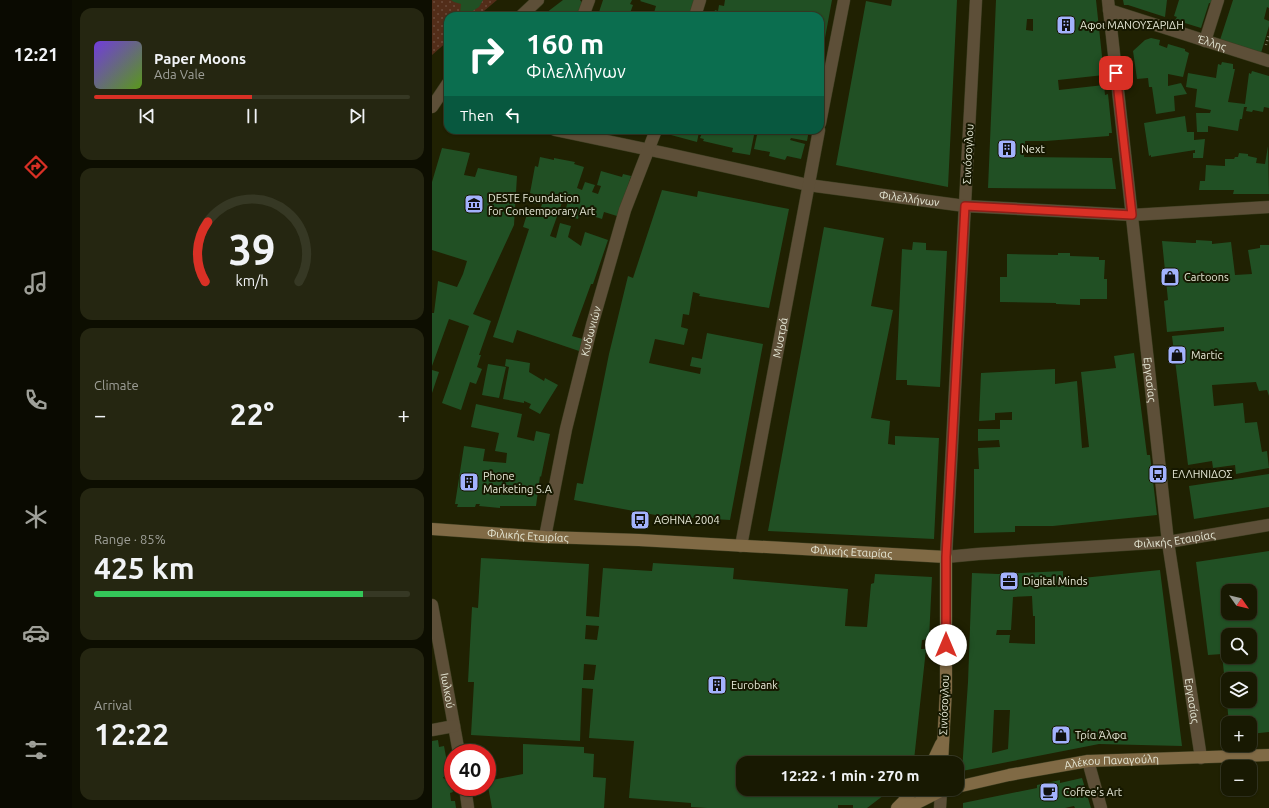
<!DOCTYPE html>
<html lang="en">
<head>
<meta charset="utf-8">
<style>
	:root { --surface:#181902; --page:#252611; --text:#f1f3f6; --muted:#9fa099; --line:#363824; --accent:#d93025 }
	body { margin:0; font-family:Ubuntu,sans-serif; background:var(--page); color:var(--text); height:100vh; display:flex; flex-direction:column; font-size:15px; white-space:nowrap }
	* { box-sizing:border-box; margin:0 }
	p { font-size:13px; color:var(--muted) }
	.icon { flex:none; width:22px; height:22px; fill:none; stroke:currentColor; stroke-width:2; stroke-linecap:round; stroke-linejoin:round }
	.map { position:relative; flex:1; overflow:hidden }
	.side { display:flex; flex-direction:column; gap:8px; padding:8px; background:#0d0e01; width:360px }
	.side>* { flex:none }
	.top-card { position:absolute; left:12px; top:12px; width:380px; height:122px; border-radius:12px; box-shadow:0 1px 3px #0004,0 0 0 1px var(--line); background:#0b6e4f; color:#fff; overflow:hidden }
	.needle { width:26px; rotate:124deg }
	.fabs { position:absolute; left:789px; top:584px; display:grid; gap:8px }
	.fabs a { display:grid; place-items:center; width:36px; height:36px; border-radius:8px; background:var(--surface); box-shadow:0 1px 3px #0004,0 0 0 1px var(--line); font-size:20px }
	.speed { position:absolute; left:12px; top:744px; display:flex; gap:8px; font-size:20px; font-weight:700; text-align:center }
	.speed>* { display:grid; place-content:center; width:52px; height:52px; border-radius:50%; background:var(--surface); box-shadow:0 1px 3px #0004,0 0 0 1px var(--line); line-height:1 }
	.speed .limit { border:6px solid #d22; background:#fff; color:#111 }
	.pin { position:absolute; display:grid; place-items:center; width:34px; height:34px; color:#fff; margin:-17px; border-radius:8px; box-shadow:0 2px 6px #0006 }
	.me { position:absolute; width:44px; margin:-22px; rotate:0deg; stroke-linejoin:round; filter:drop-shadow(0 0 3px #0008) }
	.turn { display:flex; align-items:center; gap:14px; height:84px; padding:0 16px; font-size:18px }
	.turn .icon { width:52px; height:52px; stroke-width:2.5 }
	.turn b { display:block; font-size:28px; line-height:34px }
	.then { display:flex; align-items:center; height:38px; padding:0 16px; background:#0003; gap:8px; font-size:15px }
	.big { font-size:30px; font-weight:700; line-height:1.1 }
	.side .tile { flex:1; display:flex; flex-direction:column; justify-content:center; gap:6px; min-width:0; padding:0 14px; border-radius:12px; background:var(--page) }
	.side .dial { align-items:center; gap:0 }
	.dial svg { height:104px; overflow:visible; fill:none; stroke:var(--line); stroke-width:7; stroke-linecap:round; text-anchor:middle }
	.dial text { fill:var(--text); stroke:none }
	.song { display:flex; align-items:center; gap:12px }
	.cover { width:48px; height:48px; border-radius:6px; background:linear-gradient(135deg,hsl(260 70% 55%),hsl(90 70% 35%)) }
	.played { height:4px; border-radius:2px; background:linear-gradient(90deg,var(--accent) 50%,var(--line) 50%) }
	.keys { display:flex; justify-content:space-around; direction:ltr }
	.heat { display:flex; justify-content:space-between; align-items:center; font-size:22px; direction:ltr }
	.charge { height:6px; border-radius:3px; background:linear-gradient(90deg,#34c759 85%,var(--line) 0) }
	.trip { position:absolute; left:304px; top:756px; width:228px; height:40px; border-radius:12px; background:var(--surface); box-shadow:0 1px 3px #0004,0 0 0 1px var(--line); font-weight:700; line-height:40px; text-align:center }
	main { display:flex; flex:1; min-height:0 }
	.menu { display:flex; flex-direction:column; width:72px; justify-content:space-around; align-items:center; background:#0a0a01; color:var(--muted) }
	.menu .icon { width:28px; height:28px }
	.menu .selected { color:var(--accent) }
	.menu b { font-size:18px; color:var(--text) }
	.map>svg:first-child { display:block }
	.grass { fill:url(#grass-dots) }
	.building { fill:#215024; fill-rule:evenodd }
	.lines { fill:none; stroke-linecap:round; stroke-linejoin:round }
	.street-casing { stroke:#3c3d20; stroke-width:13 }
	.secondary-casing { stroke:#3c3d20; stroke-width:13 }
	.path { stroke:#74765c; stroke-width:2.5; stroke-dasharray:1 3; stroke-linecap:butt }
	.street { stroke:#5d4f38; stroke-width:12 }
	.secondary { stroke:#806a45; stroke-width:12 }
	.route-casing { stroke:#8d1f18; stroke-width:10 }
	.route { stroke:#d93025; stroke-width:7 }
	.labels { text-anchor:middle; dominant-baseline:central; stroke-width:4; stroke-linejoin:round; paint-order:stroke }
	.poi-label { font-size:11px; fill:#e7e9d7; stroke:#161800; text-anchor:start }
	.street-label { font-size:11px; fill:#e7e9d7; stroke:#161800 }
</style>
</head>
<body>
<main>
<nav class="menu">
<b>12:21</b>
<svg class="icon selected" aria-label="directions" viewBox="0 0 24 24"><path d="M12 3l9 9-9 9-9-9zM9 14v-3h6M13 9l2 2-2 2"/></svg>
<svg class="icon" aria-label="music" viewBox="0 0 24 24"><path d="M9 18V5l10-2v13"/><circle cx="6" cy="18" r="3"/><circle cx="16" cy="16" r="3"/></svg>
<svg class="icon" aria-label="phone" viewBox="0 0 24 24"><path d="M5 4h4l2 5-3 2q2 4 5 5l2-3 5 2v4C11 20 4 13 5 4z"/></svg>
<svg class="icon" aria-label="climate" viewBox="0 0 24 24"><path d="M12 3v18M4 7l16 10M4 17L20 7"/></svg>
<svg class="icon" aria-label="car" viewBox="0 0 24 24"><path d="M5 17H2v-5l4-1 3-4h7l3 4 3 1v5h-3M9 17h6M6 11h13"/><circle cx="7" cy="17" r="2"/><circle cx="17" cy="17" r="2"/></svg>
<svg class="icon" aria-label="filters" viewBox="0 0 24 24"><path d="M4 7h16M4 17h16"/><circle cx="9" cy="7" r="2"/><circle cx="15" cy="17" r="2"/></svg>
</nav>
<section class="side">
<div class="tile">
<div class="song"><i class="cover"></i><div><b>Paper Moons</b><p>Ada Vale</p></div></div>
<div class="played"></div>
<div class="keys"><svg class="icon" aria-label="previous" viewBox="0 0 24 24"><path d="M18 5L8 12l10 7zM5 5v14"/></svg><svg class="icon" aria-label="pause" viewBox="0 0 24 24"><path d="M8 5v14M16 5v14"/></svg><svg class="icon" aria-label="next" viewBox="0 0 24 24"><path d="M6 5l10 7-10 7zM19 5v14"/></svg></div>
</div>
<div class="tile dial"><svg viewBox="0 0 100 80">
<path d="M14 69A42 42 0 1 1 86 69"/>
<path d="M14 69A42 42 0 0 1 16 23" stroke="#d93025"/>
<text x="50" y="56" font-size="32" font-weight="700">39</text>
<text x="50" y="72" font-size="11">km/h</text>
</svg></div>
<div class="tile"><p>Climate</p>
<div class="heat"><a>−</a><b class="big">22°</b><a>+</a></div>
</div>
<div class="tile"><p>Range · 85%</p><b class="big">425 km</b><div class="charge"></div></div>
<div class="tile"><p>Arrival</p><b class="big">12:22</b></div>
</section>
<div class="map">
<svg width="837" height="808" viewBox="0 0 837 808">
	<defs>
		<pattern id="grass-dots" width="8" height="8" patternUnits="userSpaceOnUse"><rect width="8" height="8" fill="#522d19"/><path d="M2 2h.1M6 6h.1" fill="none" stroke="#6b4b3a" stroke-width="1.8" stroke-linecap="round"/></pattern>
	</defs>
	<rect width="100%" height="100%" fill="#202102"/>
	<!-- grass -->
	<path class="grass" d="M0,0H65L46,16H16V41L0,55Z"/>
	<!-- building -->
	<path class="building" d="M19,0H51L47,7L39,12L28,14L29,4L22,2Z
		M131,0H148L152,5L148,16H110Z
		M171,0H200L198,4L201,5L197,16H165L166,14L169,15V13L167,12Z
		M209,0H263L258,16H221L224,6L208,1Z
		M293,0H400L393,38L390,37L389,45H390L391,52L388,61V16H281L283,10L286,11L287,5L292,6Z
		M460,0H525L516,187L404,165L434,1L459,6Z
		M564,0H664L672,75L626,80L627,90L672,85L673,95L676,94L680,133H677V136L614,141H593L592,157L680,158L684,189L556,188ZM595,19H601V31L594,30Z
		M691,0H735L733,17L696,5H692Z
		M747,0H783L781,4L777,3L769,28L743,20L745,17L742,16Z
		M801,0H837V8L835,7L832,19L837,21V26L829,53L788,40Z
		M719,38L728,40L727,45L735,48L736,44L753,49V51L757,53L751,77L736,74V86L749,83L755,94L742,96L743,111L724,114L720,87H717L716,78L705,79L701,51L713,40Z
		M790,62L801,64V69H803L796,102L813,104L817,73L819,74L820,71L837,76V108L832,107L831,112L821,110L820,112L814,111L815,107H812L810,119H808L806,131L776,126V132H765L764,113H778L779,110L763,107L765,89L754,87L756,73L784,78L786,64L789,65Z
		M753,116L755,132H762V140L773,139L771,158H761V153H763V150L719,157V155L717,156L712,123Z
		M240,130H323L318,155L300,152L301,148L271,141L272,139L268,138L270,133L267,132L265,142L239,135Z
		M326,130H340L339,134L346,135V133L344,132V130H377L375,141L359,138L358,140L373,144L369,159L355,156L353,160L337,156L338,152L322,149Z
		M836,146L837,194H801L802,190H767L768,181H773L774,165L793,166V159H802L803,157H806L807,153L816,154V156L825,158L824,163L833,164Z
		M10,148L38,153L32,175L43,177L46,168L85,176L82,225L41,314L59,321L47,355H49L45,367L50,369L44,384L38,382L29,410L10,403L37,326L17,319L0,366V313H2L6,281L25,287L31,274L35,261L0,250V182Z
		M108,157L122,160V158L143,162L142,164L152,167L145,188L150,190L153,182L163,185L160,192L166,194L169,186L165,185L169,171L190,177L191,174L199,176L191,201L185,216L172,212L170,219L148,212L146,219L132,215L137,198L132,197L118,236L124,238L128,223L139,226L136,237L149,246L153,232L176,240L161,284H159L140,336L154,340L150,352L85,330L81,343L61,337L97,229L91,227L96,211L107,214L110,204L99,203L102,194L98,193L103,166L106,167Z
		M230,190L265,197L266,191L357,209L337,308L267,296L268,294L261,292L257,315L251,314L249,327L256,329L252,345L223,339L217,363L268,374L269,368L258,366L260,357L270,359L275,333L331,344L298,520L229,516L142,500L145,483L151,484L177,354L196,276L201,278Z
		M392,227L452,238L439,306L461,310L439,418L458,421L456,444L463,445V436L507,438L502,539L336,531Z
		M764,240L780,241V244L799,242L803,275L820,274L816,250L828,248V245H837V396L835,390L827,391L824,382L780,385L782,406L811,403L813,423L825,422L830,452L835,451L837,468L804,474L803,465L781,468L780,461L756,465L740,336L792,331V327L735,332L732,301L736,300L730,241L761,243H764Z
		M481,242L494,243V250L515,251L508,387L475,385V380H464L470,249L480,250Z
		M626,253H638V256L667,257V260H673L672,279H675V299H648V305L624,304V303L568,302V277H575V254L626,255Z
		M702,353L715,455H718L725,515L621,526H583V532L542,533V469H547L546,448L568,447L567,440L546,441V429H568V420H580V412L563,413V420L547,421L549,373L623,369V384L645,381L650,448L657,447L649,372L684,368L682,356Z
		M74,359L98,363L97,372L112,381L113,378L126,385L108,414L97,408L99,404L92,401V403L71,399L77,367L73,366Z
		M56,364L74,367L67,398L50,395Z
		M0,370L7,372L0,393Z
		M44,404L90,414L85,437L102,441L104,431L118,434L109,477L108,476L104,506H68V508L47,506L48,504H44L43,507H25L26,504H23L32,446L53,449L51,461L74,463L75,453L63,451L67,433L39,427Z
		M837,474V507L762,519L757,486Z
		M837,551V732L818,734V723H797L790,654L776,655L764,562ZM796,591H818V613H796ZM796,635H818V657H796ZM796,679H818V701H796Z
		M49,558L157,564L154,616L167,617L171,568L220,571L221,563L302,568L301,579L416,589L413,626L435,627L439,584L442,583L443,574L500,577L497,639L490,640L489,649H494L482,760H480V763H311V789H460L435,808H421V805H406V808H275L259,807V803L197,798L202,741L157,738L161,689L150,688L148,741L39,735L42,682H36L40,607L46,608ZM154,625L167,626L165,640L153,639ZM152,664L164,665L162,680H151Z
		M728,570L750,746L667,744L530,771L536,682L540,573L566,574L631,571V580ZM600,596L601,616H603V644L577,643L578,635H564L565,630H579L581,597ZM562,710H578L576,749L560,753Z
		M6,740L7,747L12,746L17,773L15,774V777H11L12,779L18,778L21,792L18,793L19,801H23L24,808H0V741Z
		M91,744L152,747V753L162,754L161,777L174,778L172,808H60L55,781L91,774Z
		M650,778L659,808H643L642,806L633,808H531V803L605,788V785L628,780V783Z"/>
	<g class="lines">
		<defs>
			<g id="street">
				<path id="s1" d="M544,0L514,557L546,554L736,542L837,525"/>
				<path id="s2" d="M676,0L736,542L769,758"/>
				<path id="s3" d="M677,10L837,61"/>
				<path d="M89,16L106,0"/>
				<path d="M151,16L157,0"/>
				<path d="M263,16L268,0"/>
				<path d="M773,41L786,0"/>
				<path d="M0,107L16,83"/>
				<path d="M388,123L412,0"/>
				<path id="s4" d="M123,130L237,154L376,185L533,206L700,215L837,207"/>
				<path id="s5" d="M113,537L134,429L160,325L193,210L224,130"/>
				<path id="s6" d="M309,546L387,130"/>
				<path id="s7" d="M0,605L27,753"/>
				<path d="M0,730L22,726"/>
				<path d="M656,761L669,808"/>
				<path d="M33,787L36,808"/>
				<path d="M508,808L509,791"/>
			</g>
			<g id="secondary">
				<path id="s8" d="M0,529L113,537L207,540L514,557V690L510,763"/>
				<path d="M500,763L509,744"/>
				<path id="s9" d="M525,787L577,775L656,761L837,755"/>
				<path d="M465,808L471,802L482,789"/>
				<path d="M475,808L509,791L516,789"/>
			</g>
		</defs>
		<!-- street casing -->
		<use href="#street" class="street-casing"/>
		<!-- secondary casing -->
		<use href="#secondary" class="secondary-casing"/>
		<!-- path -->
		<path class="path" d="M834,45L837,35"/>
		<!-- street -->
		<use href="#street" class="street"/>
		<!-- secondary -->
		<use href="#secondary" class="secondary"/>
	</g>
	<g class="lines">
		<defs>
			<path id="route" d="M514,645V557L533,206L700,215L684,73"/>
		</defs>
		<!-- route casing -->
		<use href="#route" class="route-casing"/>
		<!-- route -->
		<use href="#route" class="route"/>
	</g>
	<!-- icons -->
	<defs>
		<symbol id="building-square" viewBox="-11 -11 22 22"><rect x="-9" y="-9" width="18" height="18" rx="4" fill="#a3b2fd" stroke="#161800"/><path d="M-4-6H4V6H1V3H-1V6H-4ZM-2.5-4.3h1.7v1.8h-1.7ZM.8-4.3h1.7v1.8H.8ZM-2.5-1h1.7V.8h-1.7ZM.8-1h1.7V.8H.8Z" fill="#111"/></symbol>
		<symbol id="museum-square" viewBox="-11 -11 22 22"><rect x="-9" y="-9" width="18" height="18" rx="4" fill="#a3b2fd" stroke="#161800"/><path d="M0-6L6-3V-2H-6V-3ZM-5-1h2V3h-2ZM-1-1h2V3h-2ZM3-1h2V3H3ZM-6 4H6V6H-6Z" fill="#111"/></symbol>
		<symbol id="shop-square" viewBox="-11 -11 22 22"><rect x="-9" y="-9" width="18" height="18" rx="4" fill="#a3b2fd" stroke="#161800"/><path d="M-5-2.5h2.3a2.7 3.5 0 0 1 5.4 0H5L5.5 6h-11ZM-1.5-2.5h3a1.5 2.3 0 0 0-3 0Z" fill="#111"/></symbol>
		<symbol id="bus-square" viewBox="-11 -11 22 22"><rect x="-9" y="-9" width="18" height="18" rx="4" fill="#a3b2fd" stroke="#161800"/><path d="M-5-6H5V4H4V6H2V4H-2V6H-4V4H-5ZM-3.5-4V0h7V-4ZM-3.5 1.2v1.5H-2V1.2ZM2 1.2v1.5H3.5V1.2Z" fill="#111"/></symbol>
		<symbol id="office-square" viewBox="-11 -11 22 22"><rect x="-9" y="-9" width="18" height="18" rx="4" fill="#a3b2fd" stroke="#161800"/><path d="M-6-3h4V-5.5h4V-3h4V5H-6ZM-1-4.5V-3h2v-1.5ZM-6 0V1H6V0Z" fill="#111"/></symbol>
		<symbol id="cafe-square" viewBox="-11 -11 22 22"><rect x="-9" y="-9" width="18" height="18" rx="4" fill="#a3b2fd" stroke="#161800"/><path d="M-5.5-4.5H6V0H3Q3 3.5 0 3.5H-2.5Q-5.5 3.5-5.5 0ZM3-3.2v2h1.7v-2ZM-6 4.5H4V6H-6Z" fill="#111"/></symbol>
	</defs>
	<g fill-rule="evenodd">
		<use href="#building-square" x="623" y="14" width="22" height="22"/>
		<use href="#building-square" x="564" y="138" width="22" height="22"/>
		<use href="#museum-square" x="31" y="193" width="22" height="22"/>
		<use href="#shop-square" x="727" y="266" width="22" height="22"/>
		<use href="#shop-square" x="734" y="344" width="22" height="22"/>
		<use href="#bus-square" x="715" y="463" width="22" height="22"/>
		<use href="#building-square" x="26" y="471" width="22" height="22"/>
		<use href="#bus-square" x="197" y="509" width="22" height="22"/>
		<use href="#office-square" x="566" y="570" width="22" height="22"/>
		<use href="#building-square" x="274" y="674" width="22" height="22"/>
		<use href="#shop-square" x="618" y="724" width="22" height="22"/>
		<use href="#cafe-square" x="606" y="781" width="22" height="22"/>
	</g>
	<g class="labels">
		<!-- poi labels -->
		<g class="poi-label">
			<text x="648" y="25">Αφοι ΜΑΝΟΥΣΑΡΙΔΗ</text>
			<text x="589" y="149">Next</text>
			<text x="56" y="198">DESTE Foundation<tspan x="56" dy="13">for Contemporary Art</tspan></text>
			<text x="752" y="277">Cartoons</text>
			<text x="759" y="355">Martic</text>
			<text x="740" y="474">ΕΛΛΗΝΙΔΟΣ</text>
			<text x="51" y="476">Phone<tspan x="51" dy="13">Marketing S.A</tspan></text>
			<text x="222" y="520">ΑΘΗΝΑ 2004</text>
			<text x="591" y="581">Digital Minds</text>
			<text x="299" y="685">Eurobank</text>
			<text x="643" y="735">Τρία Άλφα</text>
			<text x="631" y="792">Coffee's Art</text>
		</g>
		<!-- street labels -->
		<g class="street-label">
			<text stroke="none"><textPath href="#s3" startOffset="108">Έλλης</textPath></text>
			<text transform="translate(536 154) rotate(-87)">Σινιόσογλου</text>
			<text stroke="none"><textPath href="#s4" startOffset="361">Φιλελλήνων</textPath></text>
			<text stroke="none"><textPath href="#s5" startOffset="211">Κυδωνιών</textPath></text>
			<text stroke="none"><textPath href="#s6" startOffset="212">Μυστρά</textPath></text>
			<text stroke="none"><textPath href="#s2" startOffset="382">Εργασίας</textPath></text>
			<text stroke="none"><textPath href="#s8" startOffset="96">Φιλικής Εταιρίας</textPath></text>
			<text stroke="none"><textPath href="#s1" startOffset="787">Φιλικής Εταιρίας</textPath></text>
			<text stroke="none"><textPath href="#s8" startOffset="420">Φιλικής Εταιρίας</textPath></text>
			<text stroke="none"><textPath href="#s7" startOffset="87">Ιωλκού</textPath></text>
			<text stroke="none"><textPath href="#s2" startOffset="706">Εργασίας</textPath></text>
			<text transform="translate(512 705) rotate(-88)">Σινιόσογλου</text>
			<text stroke="none"><textPath href="#s9" startOffset="157">Αλέκου Παναγούλη</textPath></text>
		</g>
	</g>
</svg>
<div class="fabs">
<a><svg class="needle" viewBox="-14 -14 28 28"><path d="M0-13l5 13h-10z" fill="#e53935"/><path d="M0 13l5-13h-10z" fill="#9fa099"/></svg></a>
<a><svg class="icon" aria-label="search" viewBox="0 0 24 24"><circle cx="10" cy="10" r="6"/><path d="M15 15l6 6"/></svg></a>
<a><svg class="icon" aria-label="layers" viewBox="0 0 24 24"><path d="M12 4l9 5-9 5-9-5zM3 14l9 5 9-5"/></svg></a>
<a>+</a>
<a>−</a>
</div>
<div class="speed"><div class="limit">40</div></div>
<div class="pin" style="left:684px;top:73px;background:#d93025"><svg class="icon" aria-label="arrive" viewBox="0 0 24 24"><path d="M6 21V4h12l-3 4 3 4H6"/></svg></div>
<svg class="me" style="left:514px;top:645px" viewBox="-20 -20 40 40"><circle r="19" fill="#fff"/><path d="M0-13L10 11 0 6-10 11z" fill="#d93025"/></svg>
<div class="trip">12:22 · 1 min · 270 m</div>
<div class="top-card">
<div class="turn"><svg class="icon" aria-label="right" viewBox="0 0 24 24"><path d="M7 20v-9h11M14 6l5 5-5 5"/></svg><div><b>160 m</b>Φιλελλήνων</div></div>
<div class="then">Then<svg class="icon" aria-label="left" viewBox="0 0 24 24"><path d="M17 20v-9H6M10 6l-5 5 5 5"/></svg></div>
</div>
</div>
</main>
</body>
</html>
